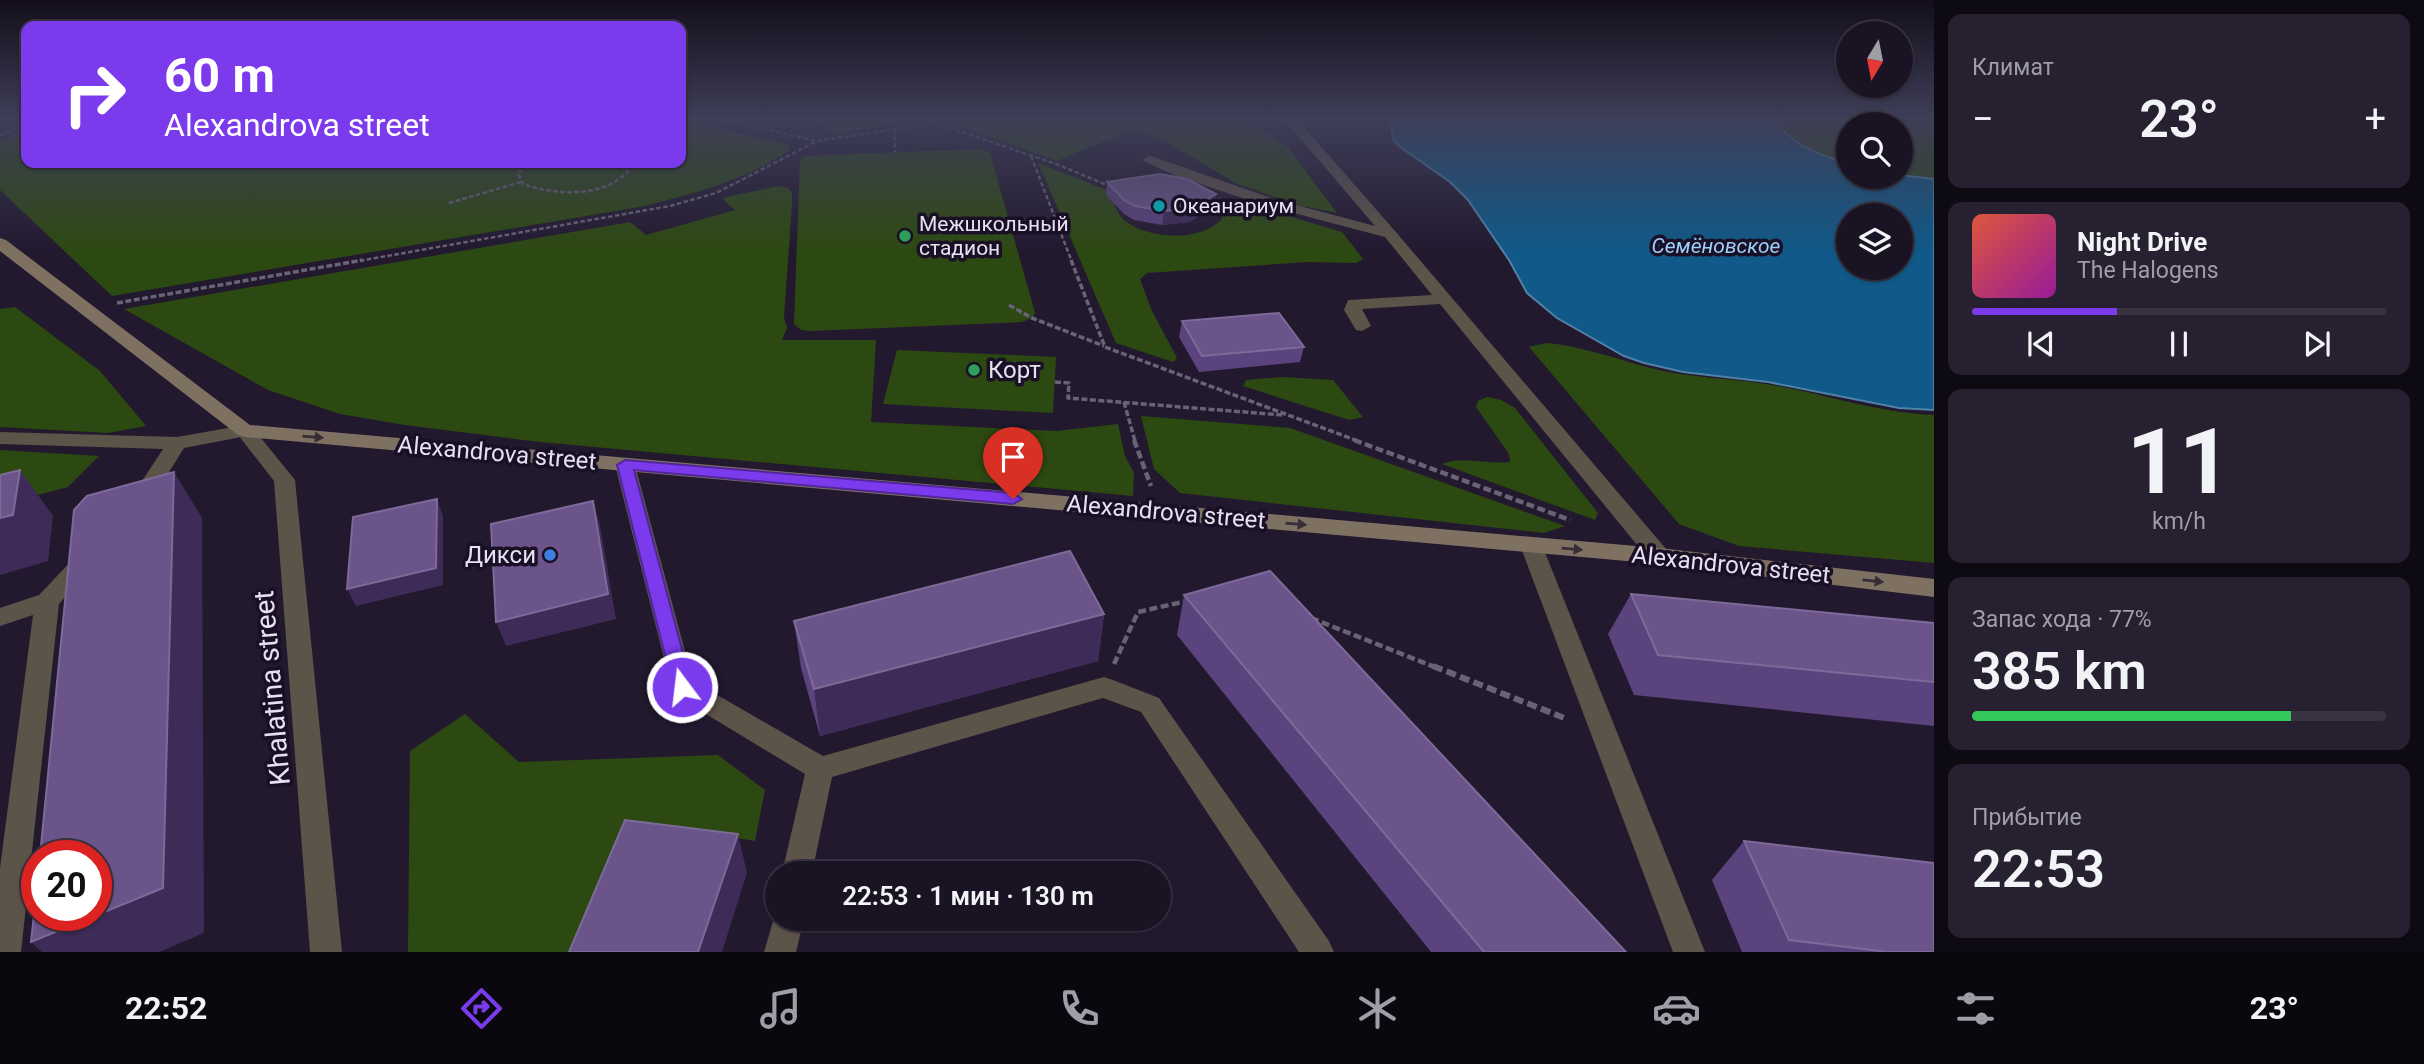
<!DOCTYPE html>
<html lang="ru">
<head>
<meta charset="utf-8">
<style>
	:root { --surface:#1a1323; --page:#272030; --text:#f1f3f6; --muted:#9f9ea6; --line:#383241; --accent:#7c3aed }
	body { margin:0; font-family:Roboto,sans-serif; background:var(--page); color:var(--text); height:100vh; display:flex; flex-direction:column; font-size:26px; white-space:nowrap }
	* { box-sizing:border-box; margin:0 }
	p { font-size:23px; color:var(--muted) }
	.icon { flex:none; width:38px; height:38px; fill:none; stroke:currentColor; stroke-width:2; stroke-linecap:round; stroke-linejoin:round }
	.map { position:relative; flex:1; overflow:hidden }
	.side { display:flex; flex-direction:column; gap:14px; padding:14px; background:#0e0a13; width:490px }
	.side>* { flex:none }
	.guide { position:absolute; left:21px; top:21px; width:665px; height:147px; border-radius:14px; box-shadow:0 2px 5px #0004,0 0 0 2px var(--line); background:#7c3aed; color:#fff; overflow:hidden }
	.needle { width:46px; rotate:190deg }
	.tools { position:absolute; left:1836px; top:21px; display:grid; gap:14px }
	.tools a { display:grid; place-items:center; width:77px; height:77px; border-radius:50%; background:var(--surface); box-shadow:0 2px 5px #0004,0 0 0 2px var(--line); font-size:35px }
	.speed { position:absolute; left:21px; top:840px; display:flex; gap:14px; font-size:35px; font-weight:700; text-align:center }
	.speed>* { display:grid; place-content:center; width:91px; height:91px; border-radius:50%; background:var(--surface); box-shadow:0 2px 5px #0004,0 0 0 2px var(--line); line-height:1 }
	.speed .limit { border:10px solid #d22; background:#fff; color:#111 }
	.pin { position:absolute; display:grid; place-items:center; width:60px; height:60px; color:#fff; margin:-72px -30px; border-radius:50% 50% 50% 0; rotate:-45deg; box-shadow:0 0 7px #0007 }
	.pin .icon { rotate:45deg }
	.me { position:absolute; width:77px; margin:-38px; rotate:345deg; stroke-linejoin:round; filter:drop-shadow(0 0 5px #0008) }
	.turn { display:flex; align-items:center; gap:24px; height:147px; padding:0 28px; font-size:32px }
	.turn .icon { width:91px; height:91px; stroke-width:2.5 }
	.turn b { display:block; font-size:49px; line-height:60px }
	.big { font-size:52px; font-weight:600; line-height:1.1 }
	.side .tile { flex:1; display:flex; flex-direction:column; justify-content:center; gap:10px; min-width:0; padding:0 24px; border-radius:14px; background:var(--page) }
	.side .dial { align-items:center; gap:0 }
	.dial b { font-size:91px; line-height:1 }
	.song { display:flex; align-items:center; gap:21px }
	.cover { width:84px; height:84px; border-radius:10px; background:linear-gradient(135deg,hsl(10 70% 55%),hsl(300 70% 35%)) }
	.played { height:7px; border-radius:4px; background:linear-gradient(90deg,var(--accent) 35%,var(--line) 35%) }
	.keys { display:flex; justify-content:space-around; direction:ltr }
	.heat { display:flex; justify-content:space-between; align-items:center; font-size:38px; direction:ltr }
	.charge { height:10px; border-radius:5px; background:linear-gradient(90deg,#34c759 77%,var(--line) 0) }
	.trip { position:absolute; left:765px; top:861px; width:406px; height:70px; border-radius:35px; background:var(--surface); box-shadow:0 2px 5px #0004,0 0 0 2px var(--line); font-weight:600; line-height:70px; text-align:center }
	.tabs { display:flex; height:112px; justify-content:space-around; align-items:center; background:#0a080e; color:var(--muted) }
	.tabs .icon { width:49px; height:49px }
	.tabs .selected { color:var(--accent) }
	.tabs b { font-size:32px; color:var(--text) }
	main { display:flex; flex:1; min-height:0 }
	.map>svg:first-child { display:block }
	.green { fill:#2d4912 }
	.water { fill:#105988; stroke:#5082a7; stroke-width:2; fill-rule:evenodd }
	.lines { fill:none; stroke-linecap:round; stroke-linejoin:round }
	.path-far3 { stroke:#6a6275; stroke-width:2.5; stroke-dasharray:4.5 2.5; stroke-linecap:butt }
	.path-far2 { stroke:#6a6275; stroke-width:3.5; stroke-dasharray:6 2.5; stroke-linecap:butt }
	.path-far1 { stroke:#6a6275; stroke-width:4.5; stroke-dasharray:8 3.5; stroke-linecap:butt }
	.path { stroke:#6a6275; stroke-width:6; stroke-dasharray:10 4.5; stroke-linecap:butt }
	.lane { fill:#5c5349; fill-rule:evenodd }
	.street { fill:#5c5349; fill-rule:evenodd }
	.secondary { fill:#7f7161; fill-rule:evenodd }
	.wall { fill:#5b437d }
	.shaded-wall { fill:#3e2b58 }
	.building { fill:#6a5489; stroke:#7e6a99; stroke-width:2 }
	.oneway { fill:#382d37 }
	.route { fill:#7c3aed; stroke:#51269a; stroke-width:2 }
	.culture-dot { fill:#0f9aa8; stroke:#191025; stroke-width:2.5 }
	.leisure-dot { fill:#2e9e5b; stroke:#191025; stroke-width:2.5 }
	.shop-dot { fill:#3f7fe0; stroke:#191025; stroke-width:2.5 }
	.labels { text-anchor:middle; dominant-baseline:central; stroke-width:7; stroke-linejoin:round; paint-order:stroke }
	.far-poi-label { font-size:21px; fill:#e6e1f0; stroke:#191025; text-anchor:start }
	.far-water-label { font-size:21px; font-style:italic; fill:#9ccff9; stroke:#191025 }
	.poi-label { font-size:24px; fill:#e6e1f0; stroke:#191025; text-anchor:start }
	.street-label { font-size:24px; fill:#e6e1f0; stroke:#191025 }
	.near-street-label { font-size:28px; fill:#e6e1f0; stroke:#191025 }
</style>
</head>
<body>
<main>
<div class="map">
<svg width="1934" height="952" viewBox="0 0 1934 952">
	<rect width="100%" height="100%" fill="#22192f"/>
	<!-- green -->
	<path class="green" d="M828,118H923L834,134L819,120Z
		M965,118H1231L1260,127L1288,147L1337,213L1298,205L1237,184L1169,143L1133,129L1057,161L953,124Z
		M1772,118H1934V178L1901,174L1900,124H1848V162C1813,153 1798,143 1772,118Z
		M681,120L790,145L789,150C746,181 695,193 645,206L112,296L0,190V141L26,127V163H681Z
		M979,149L990,153L1035,313L1032,318L1022,322L811,331L801,330L794,324L800,160L804,156Z
		M1038,163L1110,191L1117,196L1115,206C1117,210 1120,217 1124,220C1148,240 1201,242 1222,219L1218,203L1230,201L1252,205L1342,232L1363,259L1356,263L1308,262L1147,273L1140,279L1151,309L1177,358L1173,362L1116,343Z
		M778,186L788,188L792,192V204L784,318L787,328L782,340H876L871,422L1056,431L1118,424L1125,456L1134,473L1133,496L540,442L405,425L340,414L268,390L124,309L630,222L646,235L735,210L722,198Z
		M15,307L100,371L146,426L108,433L0,427V309Z
		M1546,343C1583,346 1618,360 1655,369C1691,378 1729,378 1766,384C1823,393 1876,413 1934,415V563L1739,546L1679,524L1529,347Z
		M897,350L1056,357L1053,413L883,404Z
		M1282,377L1333,380L1363,417L1349,420L1243,386L1246,380Z
		M1487,397L1501,400L1515,408L1598,513L1595,520L1442,464C1461,455 1489,465 1510,462L1509,454L1476,407L1478,401Z
		M1141,416L1290,428L1565,526L1544,533L1180,493L1154,469Z
		M0,450L99,456L68,487L0,505Z
		M465,714L519,762L718,755L765,790L755,841L641,822L587,952H408L410,751Z"/>
	<!-- water -->
	<path class="water" d="M1389,118H1770C1795,144 1813,154 1848,163V177H1900L1901,175L1934,179V410L1899,408L1768,382L1683,372L1644,363L1624,356L1557,318L1527,293L1509,260L1468,200L1450,182L1400,147L1394,141ZM1848,215H1900V268H1848Z"/>
	<g class="lines">
		<!-- path-far3 -->
		<path class="path-far3" d="M715,118L817,141L935,123L946,118
			M936,123L1056,164L1112,187
			M895,129V152
			M0,136L26,123
			M1031,156L1072,262
			M526,163L518,174L523,184C557,196 613,199 634,163
			M449,203L521,182
			M353,262L670,206L716,193L817,141"/>
		<!-- path-far2 -->
		<path class="path-far2" d="M1071,260L1105,347L1358,441
			M117,303L363,260
			M1009,305L1032,318L1104,346
			M1055,382L1069,383L1068,398L1282,415
			M1124,402L1135,441"/>
		<!-- path-far1 -->
		<path class="path-far1" d="M1134,440L1151,486
			M1354,440L1570,520
			M1311,618L1437,668
			M1114,664L1138,612L1187,601"/>
		<!-- path -->
		<path class="path" d="M1433,666L1567,719"/>
		<!-- lane -->
		<path class="lane" d="M1283,118H1296L1395,231L1667,550L1670,556L1667,562L1659,564L1651,562L1440,304L1362,309L1371,326L1362,331L1356,330L1344,310L1348,300L1432,295L1385,237L1263,205L1174,175L1142,160L1149,156L1154,157L1274,199L1375,226Z
			M245,425L252,427L255,431L252,435L184,448L148,506H132L129,501L163,449L0,444V432L177,437Z
			M625,458L632,460L635,465L693,681L823,756L1104,677L1113,680L1159,698L1329,941L1334,952H1299L1141,712L1103,698L832,777L812,873H782L805,774L673,694L615,465L618,460Z
			M1531,537L1539,539L1542,545L1705,952H1673L1520,545L1523,539Z
			M85,553L93,555L96,561L59,604L21,952H0V868L33,615L0,626V608L39,595L77,555Z
			M777,908V919H804L796,952H764Z"/>
		<!-- street -->
		<path class="street" d="M245,425L252,427L295,480L342,952H310L274,481L235,431L238,427Z"/>
		<!-- secondary -->
		<path class="secondary" d="M0,238L6,240L250,425L1659,548L1934,579V597L1659,564L245,437L238,435L0,251Z"/>
	</g>
	<!-- wall -->
	<path class="wall" d="M1107,182L1216,194L1213,208L1189,222L1162,225L1134,220L1124,214L1106,195Z
		M1182,321L1304,347L1300,362L1199,372L1179,337Z
		M1631,594L1934,623V726L1634,695L1608,634Z
		M1184,595L1626,952H1431L1177,635Z
		M1104,614L1098,661L820,736L801,668L794,621Z
		M1744,841L1934,952H1742L1712,880Z"/>
	<!-- shaded-wall -->
	<path class="shaded-wall" d="M1216,194L1213,208L1189,222L1162,225L1164,211Z
		M20,470L53,516L48,561L0,575V518Z
		M174,472L202,518L204,933L159,952H42L31,942Z
		M437,499L443,516V585L356,606L347,589Z
		M593,501L600,525L616,619L506,646L496,622Z
		M1104,614L1098,661L820,736L814,689Z
		M738,834L747,873L722,952H698Z"/>
	<!-- building -->
	<path class="building" d="M1160,174L1187,179L1216,194L1191,208L1164,211L1135,206L1125,201L1107,182Z
		M1279,313L1304,347L1202,356L1182,321Z
		M20,470L13,515L0,518V475Z
		M174,472L163,888L31,942L37,887V915H96V856H40L74,510L87,496Z
		M437,499L436,568L347,589L353,517Z
		M593,501L608,594L496,622L491,524Z
		M1070,551L1104,614L814,689L794,621Z
		M1270,571L1626,952H1484L1184,595Z
		M1631,594L1934,623V682L1658,655Z
		M625,820L738,834L698,952H569Z
		M1744,841L1934,863V952H1888L1789,940Z"/>
	<!-- one-way arrows -->
	<defs><path id="oneway-solid" d="M-6-.8H1V-3.2L6.5 0L1 3.2V.8H-6Z" transform="scale(1.75)"/></defs>
	<g class="oneway">
		<use href="#oneway-solid" transform="translate(313 437) rotate(5)"/>
		<use href="#oneway-solid" transform="translate(1296 524) rotate(5)"/>
		<use href="#oneway-solid" transform="translate(1572 549) rotate(5)"/>
		<use href="#oneway-solid" transform="translate(1873 581) rotate(6)"/>
	</g>
	<!-- sky -->
	<linearGradient id="sky" x2="0" y2="1"><stop stop-color="#130e1a"/><stop offset="0.47" stop-color="#3e3e58"/><stop offset="1" stop-color="#3e3e58" stop-opacity="0"/></linearGradient>
	<rect width="1934" height="251" fill="url(#sky)"/>
	<!-- route -->
	<path class="route" d="M625,460L1013,493L1022,499L1013,504L634,470L692,687L689,693L682,695L675,693L673,687L617,465Z"/>
	<!-- markers -->
	<circle class="culture-dot" cx="1159" cy="206" r="7"/>
	<g class="leisure-dot">
		<circle cx="905" cy="236" r="7"/>
		<circle cx="974" cy="370" r="7"/>
	</g>
	<circle class="shop-dot" cx="550" cy="555" r="7"/>
	<g class="labels">
		<!-- far-poi labels -->
		<g class="far-poi-label">
			<text x="1173" y="206">Океанариум</text>
			<text x="919" y="224">Межшкольный<tspan x="919" dy="24">стадион</tspan></text>
		</g>
		<!-- far-water labels -->
		<g class="far-water-label">
			<text x="1716" y="246">Семёновское</text>
		</g>
		<!-- poi labels -->
		<g class="poi-label">
			<text x="988" y="370">Корт</text>
			<text x="536" y="555" text-anchor="end">Дикси</text>
		</g>
		<!-- street labels -->
		<g class="street-label">
			<text transform="translate(497 453) rotate(5)">Alexandrova street</text>
			<text transform="translate(1166 512) rotate(5)">Alexandrova street</text>
			<text transform="translate(1731 565) rotate(6)">Alexandrova street</text>
		</g>
		<!-- near-street labels -->
		<g class="near-street-label">
			<text transform="translate(272 688) rotate(-95)">Khalatina street</text>
		</g>
	</g>
</svg>
<div class="tools">
<a><svg class="needle" viewBox="-14 -14 28 28"><path d="M0-13l5 13h-10z" fill="#e53935"/><path d="M0 13l5-13h-10z" fill="#9f9ea6"/></svg></a>
<a><svg class="icon" aria-label="search" viewBox="0 0 24 24"><circle cx="10" cy="10" r="6"/><path d="M15 15l6 6"/></svg></a>
<a><svg class="icon" aria-label="layers" viewBox="0 0 24 24"><path d="M12 4l9 5-9 5-9-5zM3 14l9 5 9-5"/></svg></a>
</div>
<div class="speed"><div class="limit">20</div></div>
<div class="pin" style="left:1013px;top:499px;background:#d93025"><svg class="icon" aria-label="arrive" viewBox="0 0 24 24"><path d="M6 21V4h12l-3 4 3 4H6"/></svg></div>
<svg class="me" style="left:682px;top:687px" viewBox="-20 -20 40 40"><circle r="17" fill="#7c3aed" stroke="#fff" stroke-width="3"/><path d="M0-11L8 9 0 5-8 9z" fill="#fff"/></svg>
<div class="trip">22:53 · 1 мин · 130 m</div>
<div class="guide">
<div class="turn"><svg class="icon" aria-label="right" viewBox="0 0 24 24"><path d="M7 20v-9h11M14 6l5 5-5 5"/></svg><div><b>60 m</b>Alexandrova street</div></div>
</div>
</div>
<section class="side">
<div class="tile"><p>Климат</p>
<div class="heat"><a>−</a><b class="big">23°</b><a>+</a></div>
</div>
<div class="tile">
<div class="song"><i class="cover"></i><div><b>Night Drive</b><p>The Halogens</p></div></div>
<div class="played"></div>
<div class="keys"><svg class="icon" aria-label="previous" viewBox="0 0 24 24"><path d="M18 5L8 12l10 7zM5 5v14"/></svg><svg class="icon" aria-label="pause" viewBox="0 0 24 24"><path d="M8 5v14M16 5v14"/></svg><svg class="icon" aria-label="next" viewBox="0 0 24 24"><path d="M6 5l10 7-10 7zM19 5v14"/></svg></div>
</div>
<div class="tile dial"><b>11</b><p>km/h</p></div>
<div class="tile"><p>Запас хода · 77%</p><b class="big">385 km</b><div class="charge"></div></div>
<div class="tile"><p>Прибытие</p><b class="big">22:53</b></div>
</section>
</main>
<nav class="tabs">
<b>22:52</b>
<svg class="icon selected" aria-label="directions" viewBox="0 0 24 24"><path d="M12 3l9 9-9 9-9-9zM9 14v-3h6M13 9l2 2-2 2"/></svg>
<svg class="icon" aria-label="music" viewBox="0 0 24 24"><path d="M9 18V5l10-2v13"/><circle cx="6" cy="18" r="3"/><circle cx="16" cy="16" r="3"/></svg>
<svg class="icon" aria-label="phone" viewBox="0 0 24 24"><path d="M5 4h4l2 5-3 2q2 4 5 5l2-3 5 2v4C11 20 4 13 5 4z"/></svg>
<svg class="icon" aria-label="climate" viewBox="0 0 24 24"><path d="M12 3v18M4 7l16 10M4 17L20 7"/></svg>
<svg class="icon" aria-label="car" viewBox="0 0 24 24"><path d="M5 17H2v-5l4-1 3-4h7l3 4 3 1v5h-3M9 17h6M6 11h13"/><circle cx="7" cy="17" r="2"/><circle cx="17" cy="17" r="2"/></svg>
<svg class="icon" aria-label="filters" viewBox="0 0 24 24"><path d="M4 7h16M4 17h16"/><circle cx="9" cy="7" r="2"/><circle cx="15" cy="17" r="2"/></svg>
<b>23°</b>
</nav>
</body>
</html>
